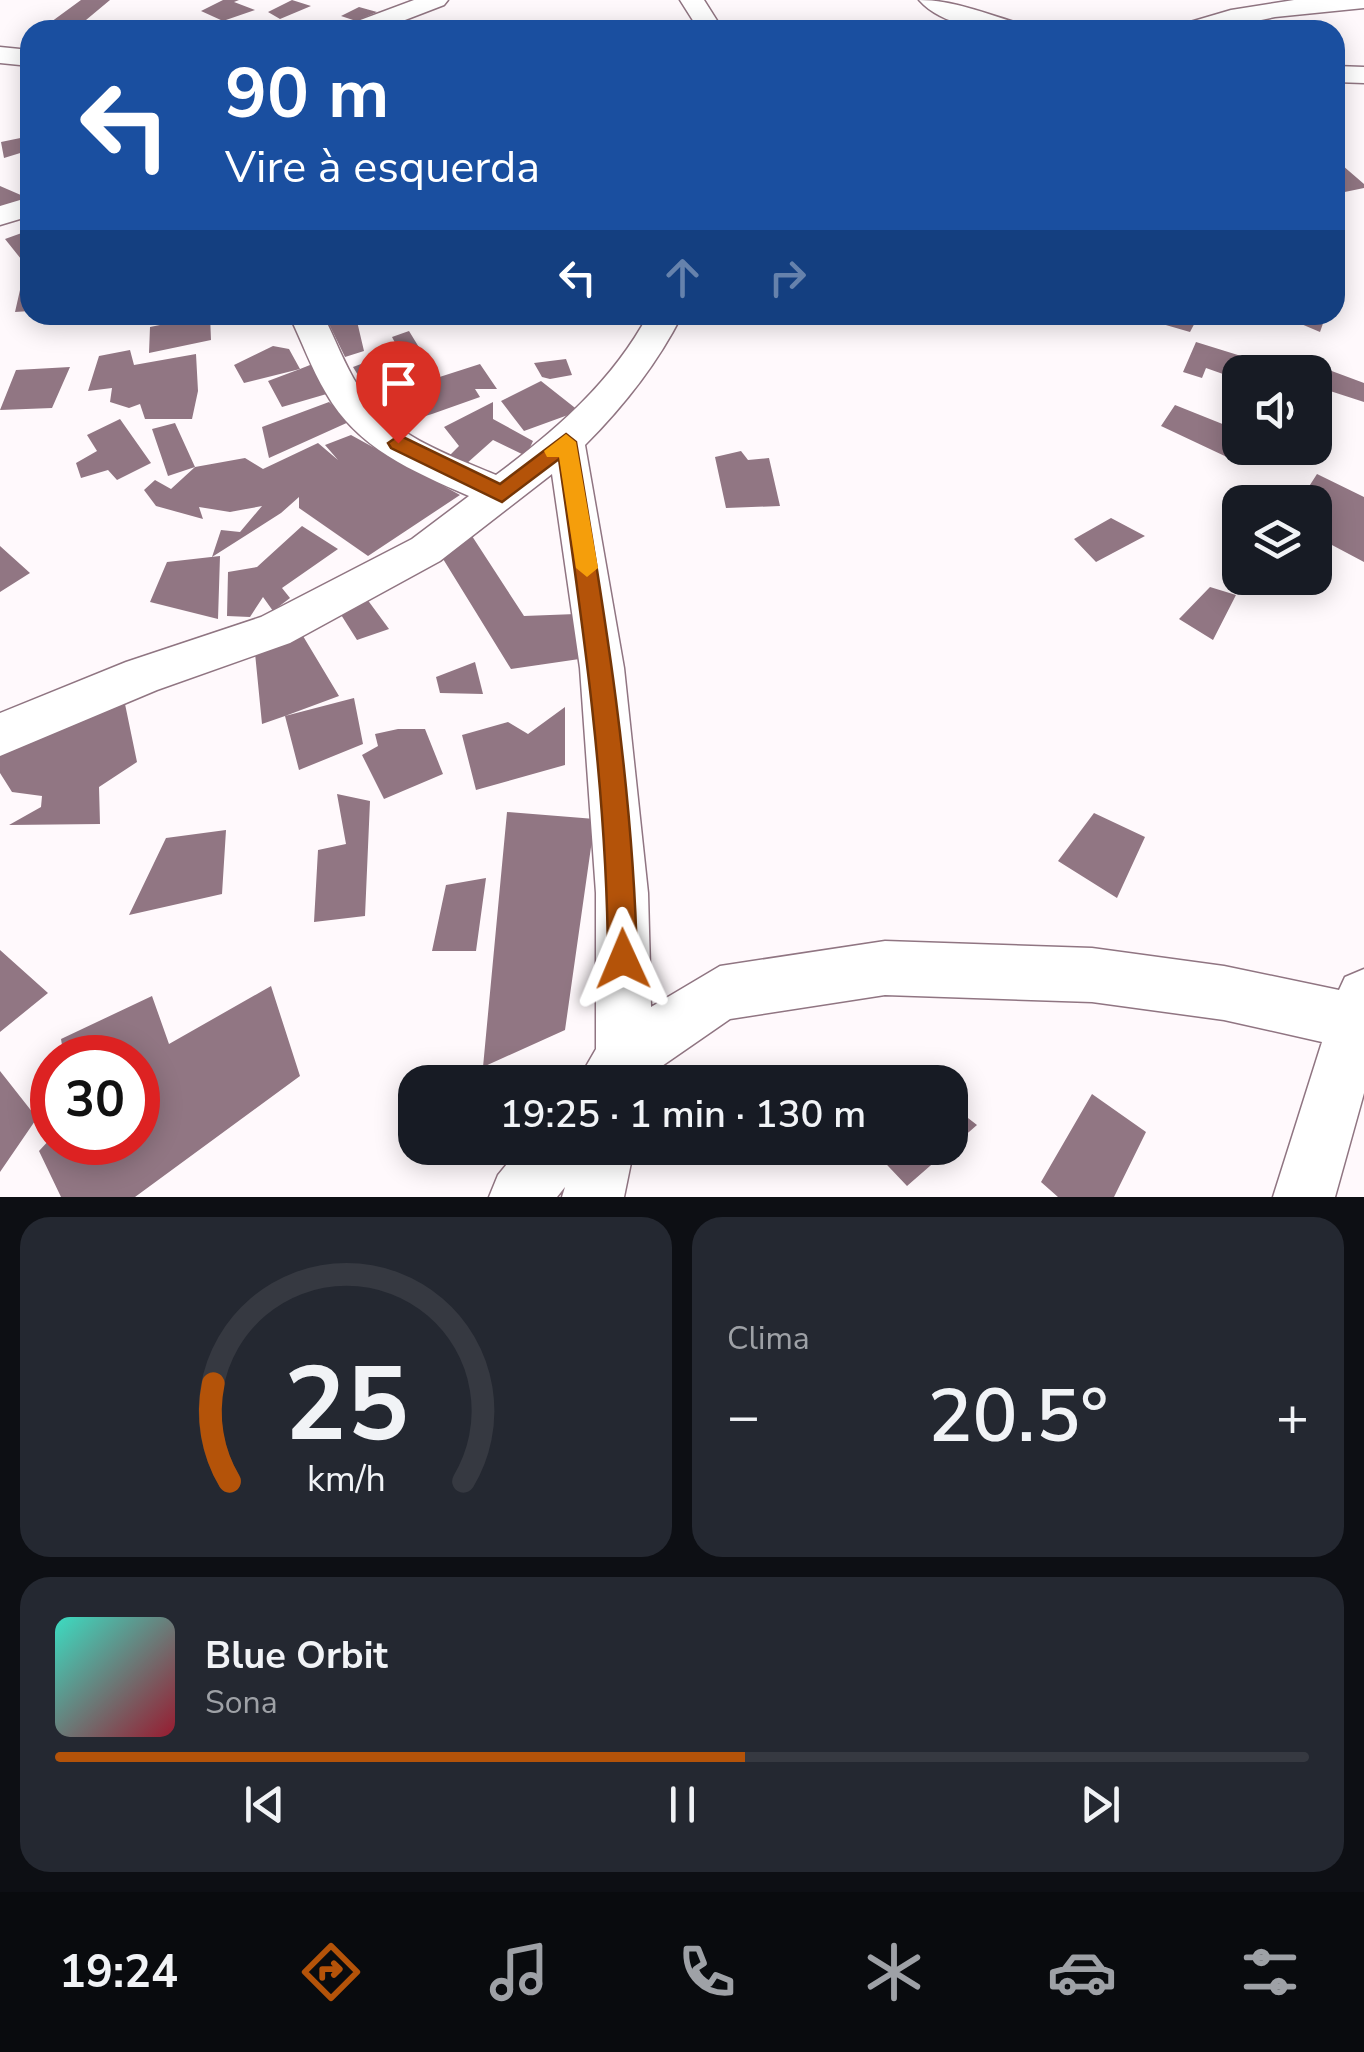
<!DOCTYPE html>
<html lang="pt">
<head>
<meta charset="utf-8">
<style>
	:root { --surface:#171b24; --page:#242831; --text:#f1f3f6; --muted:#9ea1a6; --line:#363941; --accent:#b45309 }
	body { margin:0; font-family:"Nunito Sans",sans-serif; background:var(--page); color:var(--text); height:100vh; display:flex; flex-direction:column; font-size:38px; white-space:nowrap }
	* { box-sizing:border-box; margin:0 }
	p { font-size:32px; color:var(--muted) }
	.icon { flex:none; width:55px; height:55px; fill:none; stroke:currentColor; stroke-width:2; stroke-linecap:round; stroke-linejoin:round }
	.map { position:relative; height:1197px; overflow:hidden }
	.panel { display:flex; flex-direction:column; gap:20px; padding:20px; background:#0d0f14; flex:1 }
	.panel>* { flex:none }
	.guide { position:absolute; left:20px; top:20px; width:1325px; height:305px; border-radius:30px; box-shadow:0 5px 25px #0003; background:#1a4fa0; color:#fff; overflow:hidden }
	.fabs { position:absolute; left:1222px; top:355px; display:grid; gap:20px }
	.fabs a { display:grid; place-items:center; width:110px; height:110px; border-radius:20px; background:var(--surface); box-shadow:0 5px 25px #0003; font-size:50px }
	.speed { position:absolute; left:30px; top:1035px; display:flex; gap:20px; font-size:50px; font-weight:700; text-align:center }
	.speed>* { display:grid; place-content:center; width:130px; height:130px; border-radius:50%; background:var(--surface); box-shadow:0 5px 25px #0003; line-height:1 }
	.speed .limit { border:15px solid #d22; background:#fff; color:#111 }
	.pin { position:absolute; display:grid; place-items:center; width:85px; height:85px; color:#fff; margin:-102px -42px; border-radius:50% 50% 50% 0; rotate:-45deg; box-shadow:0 0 10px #0007 }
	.pin .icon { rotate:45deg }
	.me { position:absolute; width:110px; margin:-55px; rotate:359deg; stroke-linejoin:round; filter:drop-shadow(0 0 8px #0008) }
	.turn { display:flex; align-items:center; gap:35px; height:210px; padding:0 40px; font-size:45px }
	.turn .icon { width:130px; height:130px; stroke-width:2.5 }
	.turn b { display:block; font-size:70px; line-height:85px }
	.lanes { display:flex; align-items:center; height:95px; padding:0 40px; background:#0003; justify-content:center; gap:50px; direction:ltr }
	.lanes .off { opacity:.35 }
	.big { font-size:75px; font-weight:600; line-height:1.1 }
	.panel .card { flex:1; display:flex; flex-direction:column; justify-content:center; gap:15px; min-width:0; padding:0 35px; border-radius:30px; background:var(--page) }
	.panel .dial { align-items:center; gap:0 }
	.dial svg { height:260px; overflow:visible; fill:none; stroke:var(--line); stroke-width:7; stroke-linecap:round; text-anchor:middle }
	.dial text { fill:var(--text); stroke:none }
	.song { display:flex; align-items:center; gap:30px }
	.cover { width:120px; height:120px; border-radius:15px; background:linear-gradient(135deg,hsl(170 70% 55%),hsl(350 70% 35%)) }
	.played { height:10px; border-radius:5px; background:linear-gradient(90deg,var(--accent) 55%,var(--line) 55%) }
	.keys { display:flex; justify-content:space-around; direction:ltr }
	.heat { display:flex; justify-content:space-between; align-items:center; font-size:55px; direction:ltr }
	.panel .tiles { flex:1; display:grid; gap:20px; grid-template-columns:1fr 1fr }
	.card:last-child { grid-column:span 2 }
	.trip { position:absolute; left:398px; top:1065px; width:570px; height:100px; border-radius:30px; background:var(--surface); box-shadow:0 5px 25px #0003; font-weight:600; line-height:100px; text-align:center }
	.tab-bar { display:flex; height:160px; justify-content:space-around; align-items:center; background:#090b0e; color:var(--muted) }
	.tab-bar .icon { width:70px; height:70px }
	.tab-bar .active { color:var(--accent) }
	.tab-bar b { font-size:45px; color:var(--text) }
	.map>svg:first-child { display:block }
	.building { fill:#917683 }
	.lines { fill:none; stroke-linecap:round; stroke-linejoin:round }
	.street-casing { stroke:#907582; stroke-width:3 }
	.street { fill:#fff; fill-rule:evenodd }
	.route { fill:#b45309; stroke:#753606; stroke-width:2.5 }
	.slow { fill:#f59e0b }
</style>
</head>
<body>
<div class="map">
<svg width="1364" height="1197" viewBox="0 0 1364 1197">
	<rect width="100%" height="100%" fill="#fff9fc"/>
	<!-- building -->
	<path class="building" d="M81,0H110L74,30H40Z
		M223,0H239L234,2L255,10L223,21L201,11Z
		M292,0L311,6L280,19L268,12Z
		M359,7L377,12L356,21L341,16Z
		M30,136V150L4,158L1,142Z
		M1335,159L1364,184V188L1335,194Z
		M0,186L30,199V200L0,207Z
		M30,230V254L21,259L5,239Z
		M20,290L30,291V311L15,312Z
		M210,315L211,340L149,353L150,327Z
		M1156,315H1199L1190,332L1152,321Z
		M1280,315H1326L1320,332Z
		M356,317L364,351L345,357L328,322Z
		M409,331L420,349L402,356L392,337Z
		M1196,342L1254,360L1245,372H1240V380L1206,368L1202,378L1183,372Z
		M273,346L289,349L300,369L315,363L330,393L282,407L268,381L300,369L244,383L234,365Z
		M130,350L134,365L196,354L198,391L192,419H145L140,404L129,408L110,402L112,388L88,391L99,356Z
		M393,352L401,365L361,380L353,367Z
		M566,359L572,375L550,379L542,377L534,363Z
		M480,364L497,389H475L480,397L432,414L393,426L371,399Z
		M70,367L52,408L0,410L16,370Z
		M1329,370L1364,383V402L1327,390Z
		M541,381L579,411L524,431L501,401Z
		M329,402L351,421L269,458L262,427Z
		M493,402V419L533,441L526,456L493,440L466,464L446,459L459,446L444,427Z
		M1175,405L1240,431V442L1229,458L1161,426Z
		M120,419L151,463L117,480L108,470L81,478L76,463L97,451L87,435Z
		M175,423L195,467L168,476L152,429Z
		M351,435L460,495L368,556L299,508V497L281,513L212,557L221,530L240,532L262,506L230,512L199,507L203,519L156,506L144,490L155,480L171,489L195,467L245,458L263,469L318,443L338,460L325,445Z
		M741,451L748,460L769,458L780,506L726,508L715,457Z
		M1317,474L1364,497V562L1315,536V502H1299Z
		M1111,518L1145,536L1096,562L1074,539Z
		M302,526L338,549L282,588L290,598L273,611L263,597L250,617L227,616L228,572L257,567Z
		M472,536L524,616L576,614L600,656L511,669L440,554Z
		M0,546L30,573L0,592Z
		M220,556L218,619L150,602L167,562Z
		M1210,587L1236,595L1213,640L1179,619Z
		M364,595L389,629L357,640L338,610Z
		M300,631L339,696L285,716L354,698L363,744L299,770L285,716L262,724L255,653Z
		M475,662L483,694L440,693L436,677Z
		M125,704L137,762L99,787L100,824L9,825L41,807L42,796L12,792L0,773V746Z
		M565,707V765L476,790L462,735L508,722L528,734Z
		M398,729H425L443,774L384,799L362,755L378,746L375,734Z
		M337,794L370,801L365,916L314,922L318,850L346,844Z
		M507,812L595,819L565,1030L483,1067Z
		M1094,813L1145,837L1117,898L1058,861Z
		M226,830L222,894L129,915L166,838Z
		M486,878L476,951H432L446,885Z
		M0,950L48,993L0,1032Z
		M271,986L300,1076L135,1197H61L39,1151L52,1137V1142H138V1058H64L61,1039L152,996L169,1044Z
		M0,1071L37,1118L0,1172Z
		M1092,1094L1146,1132L1114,1197H1058L1041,1182Z
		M950,1104L977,1125L907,1186L871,1148H950Z"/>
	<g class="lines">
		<defs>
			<path id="street" d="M414,0H448L444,5L379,30H344L347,25Z
				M680,0H704L723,30H699Z
				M919,0C955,0 989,15 1024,25L1027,30C992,30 945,29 919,0Z
				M1294,0H1364V8L1275,17L1213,30H1177L1180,25L1231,10Z
				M0,47L30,50V66L0,63Z
				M1335,66L1364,67V83L1335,82Z
				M30,197V216L0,225V206Z
				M289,315H323C335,338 344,364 358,386C388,434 446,454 496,475C556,430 612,382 648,315H682C657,364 623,407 585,445L624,668L648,893L651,1007L720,966L885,941L1092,948L1224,966L1339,990L1345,977L1364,969V1093L1335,1197H1273L1322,1042L1224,1020L1092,1002L885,995L730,1019L649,1075L646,1082H577L596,1049V893L580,668L552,474L440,561L290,643L157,690L0,756V713L126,662L261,617L412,539L469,496C412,471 357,448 326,393C311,368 302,341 289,315Z
				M520,1148H634L624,1197H562L565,1187L557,1197H489L498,1175Z"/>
		</defs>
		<!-- street casing -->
		<use href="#street" class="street-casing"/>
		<!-- street -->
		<use href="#street" class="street"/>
	</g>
	<!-- route -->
	<path class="route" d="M566,434L576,442C605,613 633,785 637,959L633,969L623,973L613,969L608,959C607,791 583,625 559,459L502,502L391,448L388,443L398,436L405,438L500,484Z"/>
	<!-- slow -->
	<path class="slow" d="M566,434L576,442L598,568L587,577L576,568L559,457H547L544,451Z"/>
</svg>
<div class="fabs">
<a><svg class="icon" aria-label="sound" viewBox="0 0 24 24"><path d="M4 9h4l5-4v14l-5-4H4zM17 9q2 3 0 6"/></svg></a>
<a><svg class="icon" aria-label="layers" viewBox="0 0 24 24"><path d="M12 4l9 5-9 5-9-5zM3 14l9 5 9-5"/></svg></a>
</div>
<div class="speed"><div class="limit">30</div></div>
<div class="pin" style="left:398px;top:443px;background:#d93025"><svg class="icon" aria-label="arrive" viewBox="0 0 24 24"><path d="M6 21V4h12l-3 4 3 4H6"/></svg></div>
<svg class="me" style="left:623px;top:959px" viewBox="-20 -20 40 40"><path d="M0-17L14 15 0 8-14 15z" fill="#b45309" stroke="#fff" stroke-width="4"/></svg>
<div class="trip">19:25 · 1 min · 130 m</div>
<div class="guide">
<div class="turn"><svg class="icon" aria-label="left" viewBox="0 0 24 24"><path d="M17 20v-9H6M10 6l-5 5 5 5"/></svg><div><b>90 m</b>Vire à esquerda</div></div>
<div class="lanes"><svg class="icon" aria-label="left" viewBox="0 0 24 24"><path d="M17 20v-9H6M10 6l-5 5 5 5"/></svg><svg class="icon off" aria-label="ahead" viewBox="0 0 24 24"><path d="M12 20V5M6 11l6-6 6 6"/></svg><svg class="icon off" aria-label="right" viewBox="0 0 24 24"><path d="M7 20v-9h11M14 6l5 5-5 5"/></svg></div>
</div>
</div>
<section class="panel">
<div class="tiles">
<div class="card dial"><svg viewBox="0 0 100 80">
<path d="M14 69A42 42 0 1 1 86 69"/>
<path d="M14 69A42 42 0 0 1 9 39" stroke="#b45309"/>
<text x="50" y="56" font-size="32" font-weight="700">25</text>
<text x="50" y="72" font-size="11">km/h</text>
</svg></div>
<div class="card"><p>Clima</p>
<div class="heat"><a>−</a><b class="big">20.5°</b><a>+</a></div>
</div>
<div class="card">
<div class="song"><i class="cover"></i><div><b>Blue Orbit</b><p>Sona</p></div></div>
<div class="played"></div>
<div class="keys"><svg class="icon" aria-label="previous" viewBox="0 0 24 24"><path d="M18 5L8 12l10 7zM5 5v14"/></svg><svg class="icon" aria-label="pause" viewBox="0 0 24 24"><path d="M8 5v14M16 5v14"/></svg><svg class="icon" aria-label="next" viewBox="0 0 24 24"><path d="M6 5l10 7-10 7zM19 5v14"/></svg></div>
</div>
</div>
</section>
<nav class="tab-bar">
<b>19:24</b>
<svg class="icon active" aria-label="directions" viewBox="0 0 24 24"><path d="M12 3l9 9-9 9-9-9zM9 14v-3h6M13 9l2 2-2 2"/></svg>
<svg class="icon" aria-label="music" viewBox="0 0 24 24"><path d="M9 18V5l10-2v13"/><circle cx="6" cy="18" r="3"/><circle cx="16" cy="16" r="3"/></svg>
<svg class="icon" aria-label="phone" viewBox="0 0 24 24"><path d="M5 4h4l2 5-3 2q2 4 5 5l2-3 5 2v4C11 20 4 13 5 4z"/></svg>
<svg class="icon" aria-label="climate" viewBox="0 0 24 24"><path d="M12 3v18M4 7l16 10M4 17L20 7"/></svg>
<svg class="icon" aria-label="car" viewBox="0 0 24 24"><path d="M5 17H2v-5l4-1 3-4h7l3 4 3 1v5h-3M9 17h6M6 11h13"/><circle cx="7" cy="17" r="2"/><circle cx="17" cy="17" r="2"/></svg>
<svg class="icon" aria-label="filters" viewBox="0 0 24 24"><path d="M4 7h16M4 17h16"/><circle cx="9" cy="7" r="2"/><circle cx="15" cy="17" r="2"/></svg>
</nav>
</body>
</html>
